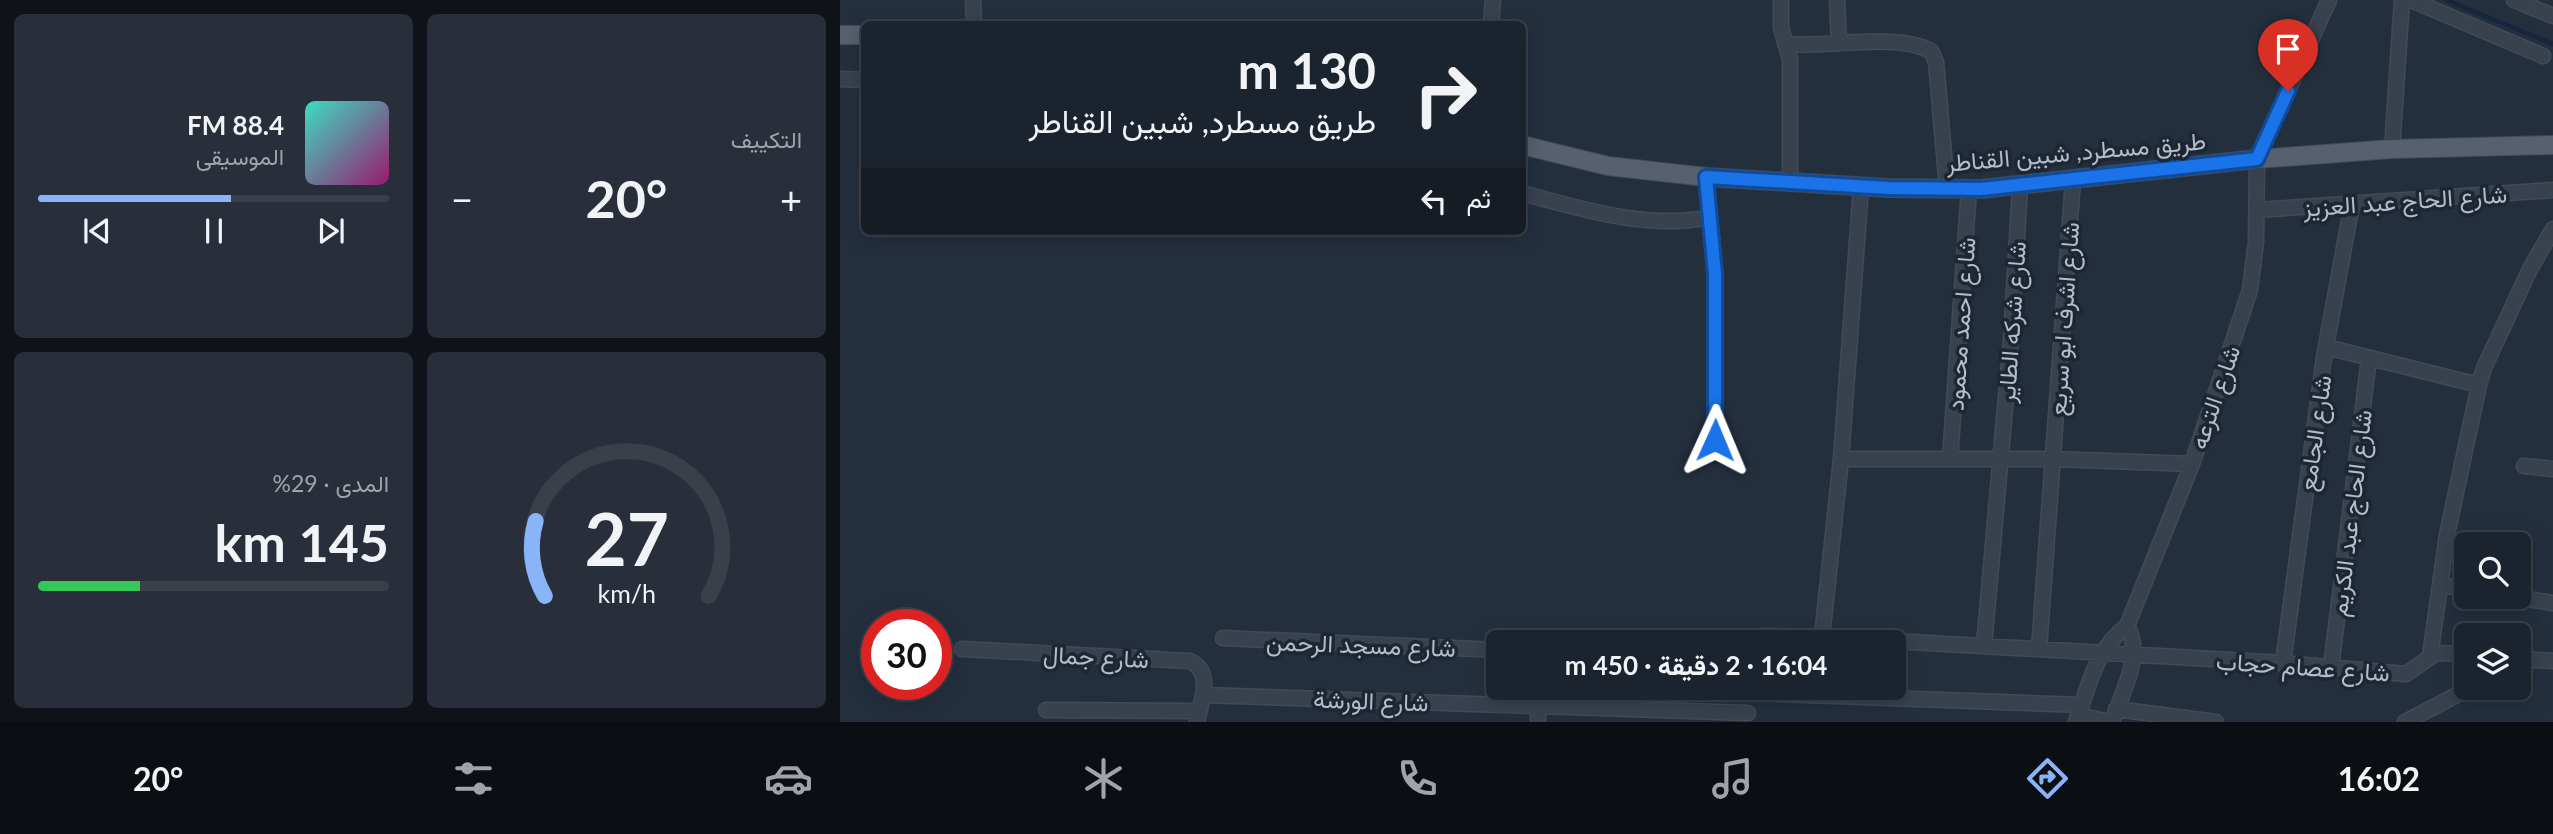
<!DOCTYPE html>
<html lang="ar">
<head>
<meta charset="utf-8">
<style>
	:root { --surface:#1b232e; --page:#282f3a; --text:#f1f3f6; --muted:#a0a4aa; --line:#39404a; --accent:#8ab4f8 }
	body { margin:0; font-family:Lato,Vazirmatn,sans-serif; background:var(--page); color:var(--text); direction:rtl; height:100vh; display:flex; flex-direction:column; font-size:26px; white-space:nowrap }
	* { box-sizing:border-box; margin:0 }
	p { font-size:23px; color:var(--muted) }
	.icon { flex:none; width:38px; height:38px; fill:none; stroke:currentColor; stroke-width:2; stroke-linecap:round; stroke-linejoin:round }
	.map { position:relative; flex:1; overflow:hidden; direction:ltr }
	.drawer { display:flex; flex-direction:column; gap:14px; padding:14px; background:#0f1319; width:840px }
	.drawer>* { flex:none }
	.top-card { position:absolute; left:21px; top:21px; width:665px; height:214px; border-radius:10px; box-shadow:0 4px 18px #0003,0 0 0 2px var(--line); direction:rtl; background:#1b232e; color:var(--text); overflow:hidden }
	.fabs { position:absolute; left:1614px; top:532px; display:grid; gap:14px }
	.fabs a { display:grid; place-items:center; width:77px; height:77px; border-radius:10px; background:var(--surface); box-shadow:0 4px 18px #0003,0 0 0 2px var(--line); font-size:35px }
	.speed { position:absolute; left:21px; top:609px; display:flex; gap:14px; font-size:35px; font-weight:700; text-align:center }
	.speed>* { display:grid; place-content:center; width:91px; height:91px; border-radius:50%; background:var(--surface); box-shadow:0 4px 18px #0003,0 0 0 2px var(--line); line-height:1 }
	.speed .limit { border:10px solid #d22; background:#fff; color:#111 }
	.pin { position:absolute; display:grid; place-items:center; width:60px; height:60px; color:#fff; margin:-72px -30px; border-radius:50% 50% 50% 0; rotate:-45deg; box-shadow:0 0 7px #0007 }
	.pin .icon { rotate:45deg }
	.me { position:absolute; width:77px; margin:-38px; rotate:1deg; stroke-linejoin:round; filter:drop-shadow(0 0 5px #0008) }
	.turn { display:flex; align-items:center; gap:24px; height:147px; padding:0 35px; font-size:32px }
	.turn .icon { width:91px; height:91px; stroke-width:2.5 }
	.turn b { display:block; font-size:49px; line-height:60px }
	.then { display:flex; align-items:center; height:66px; padding:0 35px; background:#0003; gap:14px; font-size:26px }
	.big { font-size:52px; font-weight:700; line-height:1.1 }
	.drawer .tile { flex:1; display:flex; flex-direction:column; justify-content:center; gap:10px; min-width:0; padding:0 24px; border-radius:10px; background:var(--page) }
	.drawer .dial { align-items:center; gap:0 }
	.dial svg { height:182px; overflow:visible; fill:none; stroke:var(--line); stroke-width:7; stroke-linecap:round; text-anchor:middle }
	.dial text { fill:var(--text); stroke:none }
	.song { display:flex; align-items:center; gap:21px }
	.cover { width:84px; height:84px; border-radius:10px; background:linear-gradient(135deg,hsl(170 70% 55%),hsl(320 70% 35%)) }
	.played { height:7px; border-radius:4px; background:linear-gradient(90deg,var(--accent) 55%,var(--line) 55%) }
	.keys { display:flex; justify-content:space-around; direction:ltr }
	.heat { display:flex; justify-content:space-between; align-items:center; font-size:38px; direction:ltr }
	.charge { height:10px; border-radius:5px; background:linear-gradient(90deg,#34c759 29%,var(--line) 0) }
	.drawer .tiles { flex:1; display:grid; gap:14px; grid-template-columns:repeat(2,1fr) }
	.trip { position:absolute; left:646px; top:630px; width:420px; height:70px; border-radius:10px; background:var(--surface); box-shadow:0 4px 18px #0003,0 0 0 2px var(--line); font-weight:700; line-height:70px; text-align:center; direction:rtl }
	.tabs { display:flex; height:112px; justify-content:space-around; align-items:center; background:#0b0e12; color:var(--muted) }
	.tabs .icon { width:49px; height:49px }
	.tabs .on { color:var(--accent) }
	.tabs b { font-size:32px; color:var(--text) }
	main { display:flex; flex:1; min-height:0 }
	.map>svg:first-child { display:block }
	.lines { fill:none; stroke-linecap:round; stroke-linejoin:round }
	.stream { stroke:#17263c; stroke-width:4.5 }
	.minor-casing { stroke:#414a57; stroke-width:17 }
	.major-casing { stroke:#414a57; stroke-width:20 }
	.minor { stroke:#38414e; stroke-width:14 }
	.major { stroke:#56606e; stroke-width:18 }
	.route-casing { stroke:#114b97; stroke-width:18 }
	.route { stroke:#1a73e8; stroke-width:12 }
	.labels { text-anchor:middle; dominant-baseline:central; stroke-width:7; stroke-linejoin:round; paint-order:stroke }
	.street-label { font-size:24px; fill:#b4bcc9; stroke:#1d2633 }
</style>
</head>
<body>
<main>
<div class="map">
<svg width="1713" height="722" viewBox="0 0 1713 722">
	<rect width="100%" height="100%" fill="#242f3e"/>
	<g class="lines">
		<!-- stream -->
		<path class="stream" d="M1606,0L1713,44"/>
		<defs>
			<path id="minor" d="M133,0L134,24
				M941,0V28L950,59V183
				M997,0L999,43
				M1571,0L1703,56
				M1674,0L1713,16
				M651,24L653,0
				M945,44C986,48 1056,32 1091,51L1096,62L1107,188
				M0,79L24,80
				M1552,149L1562,0
				M866,177L875,274V440
				M682,193C741,209 809,230 870,217
				M1417,210L1713,190
				M1486,347L1639,385
				M1001,459H1214L1352,464
				M1110,459L1129,189
				M1684,466L1713,469
				M1600,585L1626,589
				M1675,597L1713,603
				M982,637L1001,459L1021,187
				M383,638L658,650
				M915,642L923,636L982,637L1443,663L1566,674L1596,653L1626,654
				M1144,646L1171,340L1180,186
				M122,649L350,661C374,672 361,702 357,722
				M1199,649L1233,180
				M1590,656L1607,535L1639,385L1644,368L1690,269L1713,229
				M1678,659L1713,661
				M1443,663L1484,357L1512,204
				M1491,668L1529,358
				M910,693L1242,705
				M363,695L908,713
				M1276,709L1376,722
				M206,710L359,711
				M1238,715L1269,722
				M698,722V705
				M1236,722C1248,688 1256,648 1287,626L1352,464L1410,290L1416,242L1417,159L1489,0
				M1272,722C1282,693 1304,654 1287,626
				M1565,722L1630,688"/>
			<path id="major" d="M0,35H24
				M682,145L768,166L866,177L1048,188L1141,189L1417,159L1552,149L1713,145"/>
		</defs>
		<!-- minor casing -->
		<use href="#minor" class="minor-casing"/>
		<!-- major casing -->
		<use href="#major" class="major-casing"/>
		<!-- minor -->
		<use href="#minor" class="minor"/>
		<!-- major -->
		<use href="#major" class="major"/>
	</g>
	<g class="lines">
		<defs>
			<path id="route" d="M875,440V274L866,177L1048,188L1141,189L1417,159L1448,91"/>
		</defs>
		<!-- route casing -->
		<use href="#route" class="route-casing"/>
		<!-- route -->
		<use href="#route" class="route"/>
	</g>
	<g class="labels">
		<!-- street labels -->
		<g class="street-label">
			<text transform="translate(1236 151) rotate(-5)">طريق مسطرد, شبين القناطر</text>
			<text transform="translate(1565 200) rotate(-4)">شارع الحاج عبد العزيز</text>
			<text transform="translate(1223 319) rotate(-86)">شارع اشرف ابو سريع</text>
			<text transform="translate(1171 322) rotate(-86)">شارع شركه الطاير</text>
			<text transform="translate(1120 324) rotate(-86)">شارع احمد محمود</text>
			<text transform="translate(1374 397) rotate(-71)">شارع الترعه</text>
			<text transform="translate(1474 433) rotate(-82)">شارع الجامع</text>
			<text transform="translate(1510 513) rotate(-83)">شارع الحاج عبد الكريم</text>
			<text transform="translate(521 644) rotate(2)">شارع مسجد الرحمن</text>
			<text transform="translate(256 656) rotate(3)">شارع جمال</text>
			<text transform="translate(1463 666) rotate(4)">شارع عصام حجاب</text>
			<text transform="translate(531 700) rotate(2)">شارع الورشة</text>
		</g>
	</g>
</svg>
<div class="fabs">
<a><svg class="icon" aria-label="search" viewBox="0 0 24 24"><circle cx="10" cy="10" r="6"/><path d="M15 15l6 6"/></svg></a>
<a><svg class="icon" aria-label="layers" viewBox="0 0 24 24"><path d="M12 4l9 5-9 5-9-5zM3 14l9 5 9-5"/></svg></a>
</div>
<div class="speed"><div class="limit">30</div></div>
<div class="pin" style="left:1448px;top:91px;background:#d93025"><svg class="icon" aria-label="arrive" viewBox="0 0 24 24"><path d="M6 21V4h12l-3 4 3 4H6"/></svg></div>
<svg class="me" style="left:875px;top:440px" viewBox="-20 -20 40 40"><path d="M0-17L14 15 0 8-14 15z" fill="#1a73e8" stroke="#fff" stroke-width="4"/></svg>
<div class="trip">16:04 · 2 دقيقة · 450 m</div>
<div class="top-card">
<div class="turn"><svg class="icon" aria-label="right" viewBox="0 0 24 24"><path d="M7 20v-9h11M14 6l5 5-5 5"/></svg><div><b>130 m</b>طريق مسطرد, شبين القناطر</div></div>
<div class="then">ثم<svg class="icon" aria-label="left" viewBox="0 0 24 24"><path d="M17 20v-9H6M10 6l-5 5 5 5"/></svg></div>
</div>
</div>
<section class="drawer">
<div class="tiles">
<div class="tile"><p>التكييف</p>
<div class="heat"><a>−</a><b class="big">20°</b><a>+</a></div>
</div>
<div class="tile">
<div class="song"><i class="cover"></i><div><b>88.4 FM</b><p>الموسيقى</p></div></div>
<div class="played"></div>
<div class="keys"><svg class="icon" aria-label="previous" viewBox="0 0 24 24"><path d="M18 5L8 12l10 7zM5 5v14"/></svg><svg class="icon" aria-label="pause" viewBox="0 0 24 24"><path d="M8 5v14M16 5v14"/></svg><svg class="icon" aria-label="next" viewBox="0 0 24 24"><path d="M6 5l10 7-10 7zM19 5v14"/></svg></div>
</div>
<div class="tile dial"><svg viewBox="0 0 100 80">
<path d="M14 69A42 42 0 1 1 86 69"/>
<path d="M14 69A42 42 0 0 1 10 36" stroke="#8ab4f8"/>
<text x="50" y="56" font-size="32" font-weight="700">27</text>
<text x="50" y="72" font-size="11">km/h</text>
</svg></div>
<div class="tile"><p>المدى · 29%</p><b class="big">145 km</b><div class="charge"></div></div>
</div>
</section>
</main>
<nav class="tabs">
<b>16:02</b>
<svg class="icon on" aria-label="directions" viewBox="0 0 24 24"><path d="M12 3l9 9-9 9-9-9zM9 14v-3h6M13 9l2 2-2 2"/></svg>
<svg class="icon" aria-label="music" viewBox="0 0 24 24"><path d="M9 18V5l10-2v13"/><circle cx="6" cy="18" r="3"/><circle cx="16" cy="16" r="3"/></svg>
<svg class="icon" aria-label="phone" viewBox="0 0 24 24"><path d="M5 4h4l2 5-3 2q2 4 5 5l2-3 5 2v4C11 20 4 13 5 4z"/></svg>
<svg class="icon" aria-label="climate" viewBox="0 0 24 24"><path d="M12 3v18M4 7l16 10M4 17L20 7"/></svg>
<svg class="icon" aria-label="car" viewBox="0 0 24 24"><path d="M5 17H2v-5l4-1 3-4h7l3 4 3 1v5h-3M9 17h6M6 11h13"/><circle cx="7" cy="17" r="2"/><circle cx="17" cy="17" r="2"/></svg>
<svg class="icon" aria-label="filters" viewBox="0 0 24 24"><path d="M4 7h16M4 17h16"/><circle cx="9" cy="7" r="2"/><circle cx="15" cy="17" r="2"/></svg>
<b>20°</b>
</nav>
</body>
</html>
